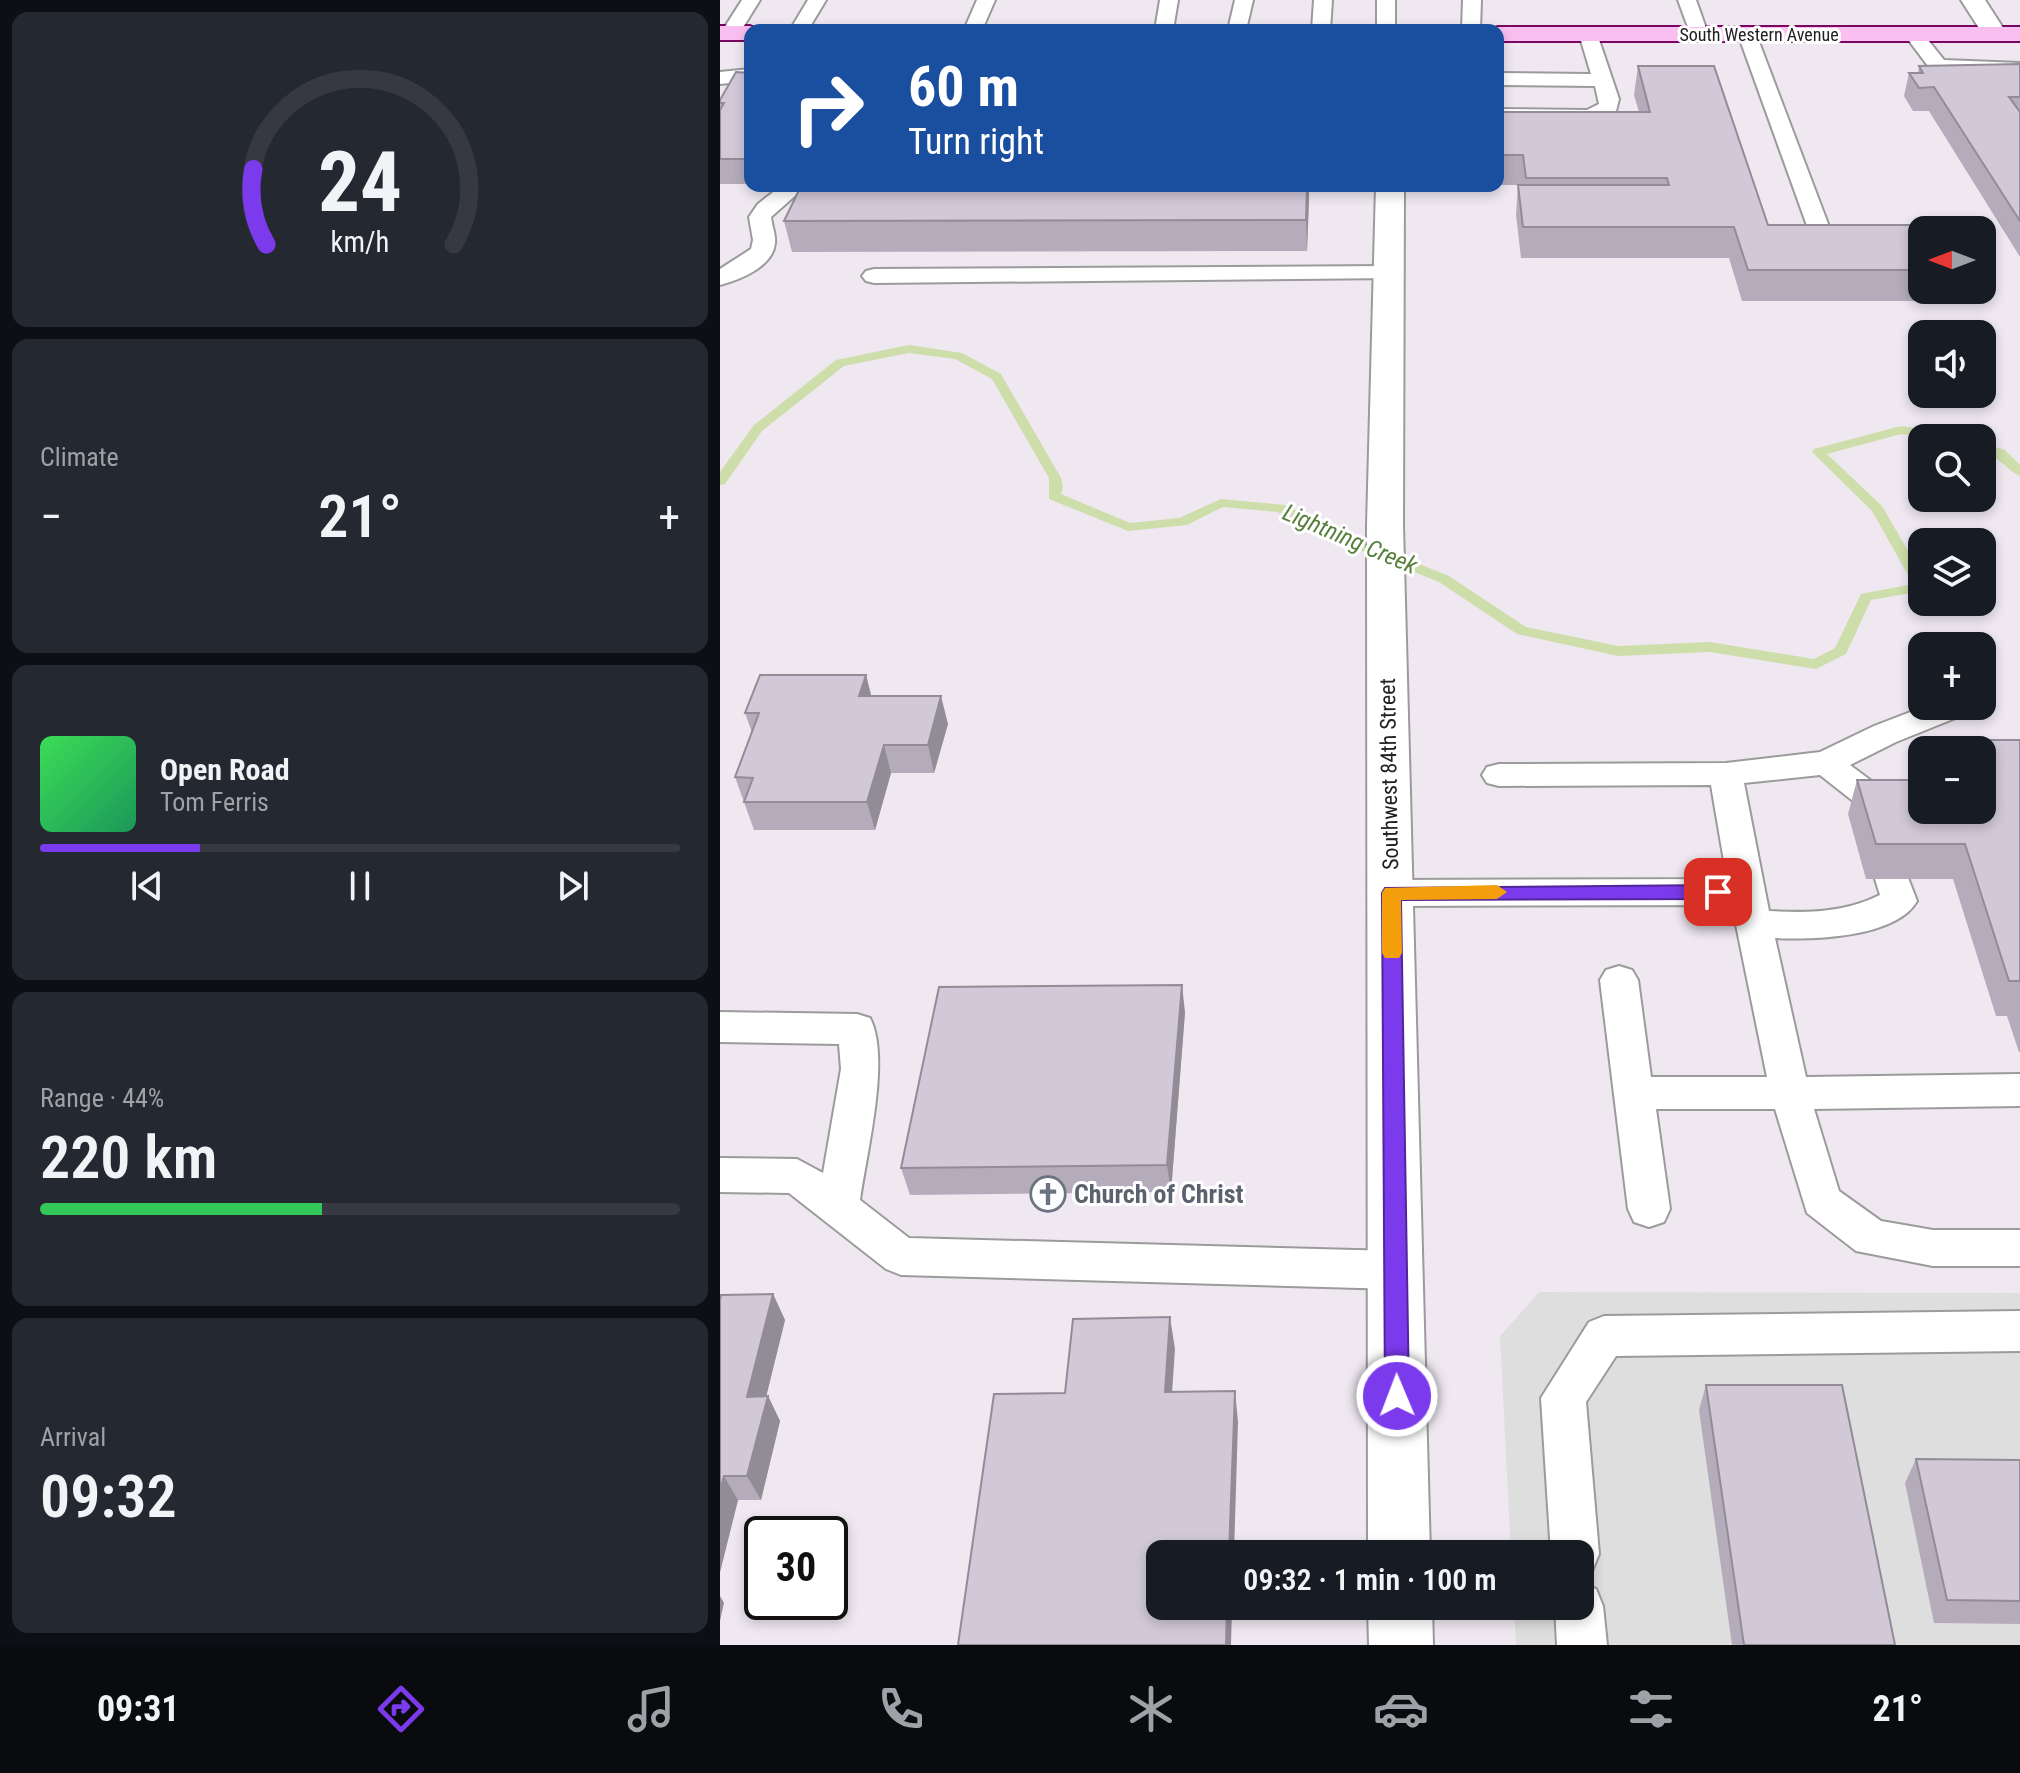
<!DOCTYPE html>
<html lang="en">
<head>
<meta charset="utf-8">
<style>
	:root { --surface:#171b24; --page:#242831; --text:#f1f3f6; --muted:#9ea1a6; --line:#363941; --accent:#7c3aed }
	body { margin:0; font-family:"Roboto Condensed",sans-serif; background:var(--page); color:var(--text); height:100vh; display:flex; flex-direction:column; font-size:30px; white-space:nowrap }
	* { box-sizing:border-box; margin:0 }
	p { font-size:26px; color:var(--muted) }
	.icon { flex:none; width:44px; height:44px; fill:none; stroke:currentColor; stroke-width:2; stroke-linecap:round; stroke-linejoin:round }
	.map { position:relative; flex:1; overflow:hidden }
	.drawer { display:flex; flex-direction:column; gap:12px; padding:12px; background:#0d0f14; width:720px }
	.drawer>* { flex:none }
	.banner { position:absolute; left:24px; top:24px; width:760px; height:168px; border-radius:16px; box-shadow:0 4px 12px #0003; background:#1a4fa0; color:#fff; overflow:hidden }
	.needle { width:52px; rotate:270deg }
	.buttons { position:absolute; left:1188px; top:216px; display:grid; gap:16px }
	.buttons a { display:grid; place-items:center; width:88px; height:88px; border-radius:16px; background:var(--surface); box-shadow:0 4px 12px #0003; font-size:40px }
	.speed { position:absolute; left:24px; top:1516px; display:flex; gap:16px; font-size:40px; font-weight:700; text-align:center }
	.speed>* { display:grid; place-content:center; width:104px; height:104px; border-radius:50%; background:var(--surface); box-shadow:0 4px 12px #0003; line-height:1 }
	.speed .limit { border:4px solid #111; border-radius:12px; background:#fff; color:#111 }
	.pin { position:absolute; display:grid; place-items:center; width:68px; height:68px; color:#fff; margin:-34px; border-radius:16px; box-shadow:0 4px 12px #0006 }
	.me { position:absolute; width:88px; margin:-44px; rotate:359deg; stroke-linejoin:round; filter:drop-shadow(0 0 6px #0008) }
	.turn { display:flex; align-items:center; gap:28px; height:168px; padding:0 32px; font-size:36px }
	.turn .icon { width:104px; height:104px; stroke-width:2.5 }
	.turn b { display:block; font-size:56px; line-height:68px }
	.big { font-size:60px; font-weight:600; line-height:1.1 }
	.drawer .card { flex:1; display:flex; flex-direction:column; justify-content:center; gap:12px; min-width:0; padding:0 28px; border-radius:16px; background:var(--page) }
	.drawer .dial { align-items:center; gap:0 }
	.dial svg { height:208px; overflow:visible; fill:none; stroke:var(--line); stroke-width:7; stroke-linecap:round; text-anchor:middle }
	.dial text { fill:var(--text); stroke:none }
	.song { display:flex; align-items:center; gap:24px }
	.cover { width:96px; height:96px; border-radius:12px; background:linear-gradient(135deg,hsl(130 70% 55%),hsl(150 70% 35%)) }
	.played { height:8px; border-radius:4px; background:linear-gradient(90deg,var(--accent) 25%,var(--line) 25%) }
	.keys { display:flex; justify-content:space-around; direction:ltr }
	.heat { display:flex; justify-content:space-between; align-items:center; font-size:44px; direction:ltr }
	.charge { height:12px; border-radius:6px; background:linear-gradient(90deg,#34c759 44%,var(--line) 0) }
	.trip { position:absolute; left:426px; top:1540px; width:448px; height:80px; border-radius:16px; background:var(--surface); box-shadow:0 4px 12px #0003; font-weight:600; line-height:80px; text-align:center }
	.dock { display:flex; height:128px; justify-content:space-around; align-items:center; background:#090b0e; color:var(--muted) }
	.dock .icon { width:56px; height:56px }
	.dock .selected { color:var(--accent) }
	.dock b { font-size:36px; color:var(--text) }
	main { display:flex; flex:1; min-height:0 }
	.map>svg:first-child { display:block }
	.residential { fill:#dededf }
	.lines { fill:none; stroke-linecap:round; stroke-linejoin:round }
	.stream { fill:#cddeaa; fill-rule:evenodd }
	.lane-casing { stroke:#9b9b9b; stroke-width:4 }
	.street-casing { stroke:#9b9b9b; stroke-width:4 }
	.secondary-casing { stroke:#790761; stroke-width:4 }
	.lane { fill:#fff; fill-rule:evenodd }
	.street { fill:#fff; fill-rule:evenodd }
	.secondary { fill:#f9bff0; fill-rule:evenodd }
	.wall { fill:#b4acba }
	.shaded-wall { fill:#928c97 }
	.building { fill:#d1c8d8; stroke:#928c97; stroke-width:2 }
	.route { fill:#7c3aed; stroke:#51269a; stroke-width:2 }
	.slow { fill:#f59e0b }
	.labels { text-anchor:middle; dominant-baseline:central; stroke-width:6; stroke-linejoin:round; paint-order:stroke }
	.far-street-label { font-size:18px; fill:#212121; stroke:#fff }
	.street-label { font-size:22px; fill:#212121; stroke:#fff }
	.water-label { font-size:24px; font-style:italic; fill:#57803c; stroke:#fff }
	.near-worship-label { font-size:26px; font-weight:bold; fill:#5b616d; stroke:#fff; text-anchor:start }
</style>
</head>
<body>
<main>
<section class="drawer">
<div class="card dial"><svg viewBox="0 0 100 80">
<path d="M14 69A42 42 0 1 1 86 69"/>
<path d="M14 69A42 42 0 0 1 9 40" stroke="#7c3aed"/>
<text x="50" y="56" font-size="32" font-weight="700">24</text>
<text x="50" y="72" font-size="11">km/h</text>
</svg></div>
<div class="card"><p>Climate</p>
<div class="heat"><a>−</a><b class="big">21°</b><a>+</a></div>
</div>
<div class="card">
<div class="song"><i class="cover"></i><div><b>Open Road</b><p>Tom Ferris</p></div></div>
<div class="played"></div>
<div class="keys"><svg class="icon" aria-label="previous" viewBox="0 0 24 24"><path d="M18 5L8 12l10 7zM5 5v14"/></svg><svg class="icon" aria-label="pause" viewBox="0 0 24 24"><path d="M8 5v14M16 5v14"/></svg><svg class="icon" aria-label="next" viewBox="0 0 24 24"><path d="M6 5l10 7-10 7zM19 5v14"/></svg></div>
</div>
<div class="card"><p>Range · 44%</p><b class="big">220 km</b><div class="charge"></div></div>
<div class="card"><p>Arrival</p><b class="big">09:32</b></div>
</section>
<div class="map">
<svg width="1300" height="1645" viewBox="0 0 1300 1645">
	<rect width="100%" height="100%" fill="#efe8f1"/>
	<!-- residential -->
	<path class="residential" d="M819,1292L1300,1293V1645H796L794,1606H860V1554H791L780,1336Z"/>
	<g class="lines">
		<!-- stream -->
		<path class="stream" d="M189,345L242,353L281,374L341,478L343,487L341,494L410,523L459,518L501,499L565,505L625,534L729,576L806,627L898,646L990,642L1094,659L1115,648L1141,594L1193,584L1152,511L1092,452L1094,449L1181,426L1237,434L1243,438H1211L1181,434L1107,454L1162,506L1202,575V591L1151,600L1126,654L1096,669L990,652L898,656L797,634L719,582L615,540L557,512L503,507L467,525L408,531L329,499V478L272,379L235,359L189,353L124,366L42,431L5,484L0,485V472L34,425L116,360Z
			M1262,443L1285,450L1300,465V476C1285,469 1280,457 1262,451Z"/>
		<defs>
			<path id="lane" d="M22,0H40L17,37H3L1,33Z
				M88,0H106L88,30H70Z
				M257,0H275L262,30H244Z
				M440,0H458L453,30H435Z
				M515,0H533L526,30H508Z
				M594,0H612L610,30H592Z
				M657,0H675V30H657Z
				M743,0H761L760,30H742Z
				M958,0H976L988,34L986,38H972Z
				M868,28L877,34L899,99L896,111L870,122L778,121V109L867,110L879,104L875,86L778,85V73L871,74L859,34Z
				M1027,28L1036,34L1116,245L1113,250H1097L1094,245L1018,34Z
				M1193,28L1200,30L1224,60L1300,63V75L1211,70L1184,34Z
				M30,69V81L0,84V72Z
				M61,186H86L51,217C52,226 56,235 55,243C53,267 19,280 0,285V269L31,249L33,240L29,217L38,204Z
				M669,266L677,268L681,273L677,278L154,283L146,281L142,276L146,271L154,269Z
				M1206,706H1253L1248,713L1176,742L1130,765L1165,791L1175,814L1170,822L1158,826L1146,822L1138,805L1100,775L1024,783L1049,911C1088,913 1124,913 1160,895L1155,879L1161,870L1173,866L1185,870L1197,901C1176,938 1092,940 1055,938L1086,1077L1300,1074V1106L1094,1109L1119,1191L1161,1221L1213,1230H1300V1266H1213L1136,1251L1087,1213L1055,1109H936L950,1209L944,1222L929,1227L914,1222L908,1209L880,980L886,970L899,966L912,970L918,980L931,1077H1047L1012,905L671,906L659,902L653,893L659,884L671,880L1007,879L991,785L779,786L767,783L762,775L767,767L779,764L1006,763L1100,752L1154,726Z
				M0,1012L137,1014L150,1018C171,1058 146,1155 140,1200L189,1238L675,1251L690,1257L696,1270L690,1283L675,1289L181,1275L166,1269L69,1193L0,1192V1158L77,1159L103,1173L121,1069L119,1044L0,1042Z
				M1300,1311V1351L896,1356L866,1402L879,1554L872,1571L860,1576V1554H831L821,1398L869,1322L884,1316Z
				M860,1582L876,1589L883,1606L887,1645H837L835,1606H860Z"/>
			<path id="street" d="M1241,0H1265L1287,34L1284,39H1266Z
				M656,186H684L683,525L710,1554H648L647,525Z
				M648,1606H712L713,1645H649Z"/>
			<path id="secondary" d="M0,26H30L40,30H30V40H0Z
				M778,27H1300V41H778V30H768Z"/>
		</defs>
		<!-- lane casing -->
		<use href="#lane" class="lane-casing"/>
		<!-- street casing -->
		<use href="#street" class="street-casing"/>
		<!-- secondary casing -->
		<use href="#secondary" class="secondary-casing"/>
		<!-- lane -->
		<use href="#lane" class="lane"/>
		<!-- street -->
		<use href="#street" class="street"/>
		<!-- secondary -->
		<use href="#secondary" class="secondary"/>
	</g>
	<!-- wall -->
	<path class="wall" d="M1300,64V257L1209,111H1193L1184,96L1189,73H1198L1199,66Z
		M918,66L1048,225L1202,230V290H1258L1255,301H1022L1009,258H801L796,215L798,185H801H778V112H919L914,95Z
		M30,73V184H0V100Z
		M589,198L587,251L72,252L64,221Z
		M146,675L151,696L228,724L214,773H171L155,830H34L15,777L32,733L25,713Z
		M1220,740H1300V1052H1299L1287,1016H1276L1233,879H1146L1128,814L1137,780L1202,810L1262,750H1217Z
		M465,1012L451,1192L190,1195L181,1168Z
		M53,1294L65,1320L46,1396H48L60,1421L41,1500H18L0,1572V1300Z
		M986,1385L1175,1645H1012L979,1410Z
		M1196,1459L1300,1460V1624L1214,1623L1185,1483Z"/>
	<!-- shaded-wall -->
	<path class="shaded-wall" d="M587,186H589V198L587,251L586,220Z
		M146,675L153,703L139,696Z
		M221,696L228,724L214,773L208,745Z
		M164,745L171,773L155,830L147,802Z
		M462,985L465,1012L451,1192L447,1165Z
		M53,1294L65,1320L40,1422L27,1397Z
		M450,1317L455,1349L450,1423L445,1392Z
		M515,1391L518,1422L514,1554H509Z
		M48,1396L60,1421L41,1500L27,1476Z
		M4,1476L18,1500L0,1572V1491Z
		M0,1596L4,1603L0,1621Z
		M507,1606H512L511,1645H506Z"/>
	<!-- building -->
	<path class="building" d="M1300,64V97H1289L1300,112V221L1214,87L1199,88L1189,73H1203L1199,66Z
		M918,66H994L1048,225H1241L1243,230H1202V270H1028L1014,227H803L798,185H949L947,178H806L803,155H778V112H930Z
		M16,72L30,73V159H0V110L4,103H0V100Z
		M81,186H587L586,220L64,221Z
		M40,675H146L139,696H221L208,745H164L147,802H24L33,778L15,777L39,713H25Z
		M1220,740H1300V981H1289L1245,844H1156L1137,780H1202V810H1262V750H1223Z
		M462,985L447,1165L181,1168L219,987Z
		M53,1294L27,1397L48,1396L27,1476H4L0,1491V1300L1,1295Z
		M450,1317L445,1392L515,1391L509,1554H440V1606H507L506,1645H238L274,1394L345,1393L353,1319Z
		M986,1385H1122L1175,1645H1024Z
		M1196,1459L1300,1460V1601L1227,1600Z"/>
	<!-- route -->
	<path class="route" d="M998,885L1007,892L998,899L681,900L689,1396L686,1404L677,1407L669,1404L665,1396L662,893L665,888Z"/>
	<!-- slow -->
	<path class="slow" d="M777,885L787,892L777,899L681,900L682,953L679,958H665L662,953V893L665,888Z"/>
	<!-- icons -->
	<defs>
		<symbol id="church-ring" viewBox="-11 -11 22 22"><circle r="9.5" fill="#fff" stroke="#6b7280" stroke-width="1.5"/><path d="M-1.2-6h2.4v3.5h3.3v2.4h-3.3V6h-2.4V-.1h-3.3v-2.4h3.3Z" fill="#6b7280"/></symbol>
	</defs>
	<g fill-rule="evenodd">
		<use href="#church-ring" x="308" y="1174" width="40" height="40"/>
	</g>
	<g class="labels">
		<!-- far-street labels -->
		<g class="far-street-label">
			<text x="1039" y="34">South Western Avenue</text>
		</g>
		<!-- street labels -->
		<g class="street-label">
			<text transform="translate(669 774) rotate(-91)">Southwest 84th Street</text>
		</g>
		<!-- water labels -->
		<g class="water-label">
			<text transform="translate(630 539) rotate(23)">Lightning Creek</text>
		</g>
		<!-- near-worship labels -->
		<g class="near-worship-label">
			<text x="354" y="1194">Church of Christ</text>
		</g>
	</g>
</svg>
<div class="buttons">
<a><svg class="needle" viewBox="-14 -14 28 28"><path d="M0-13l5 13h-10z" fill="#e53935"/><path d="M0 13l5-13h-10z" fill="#9ea1a6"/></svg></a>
<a><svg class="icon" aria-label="sound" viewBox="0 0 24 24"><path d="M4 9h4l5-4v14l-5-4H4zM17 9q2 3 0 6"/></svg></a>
<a><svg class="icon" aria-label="search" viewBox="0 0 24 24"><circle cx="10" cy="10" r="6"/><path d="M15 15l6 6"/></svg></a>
<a><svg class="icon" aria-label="layers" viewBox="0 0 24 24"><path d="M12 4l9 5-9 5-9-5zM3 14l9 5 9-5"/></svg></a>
<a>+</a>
<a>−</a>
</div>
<div class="speed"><div class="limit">30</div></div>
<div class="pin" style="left:998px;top:892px;background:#d93025"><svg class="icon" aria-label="arrive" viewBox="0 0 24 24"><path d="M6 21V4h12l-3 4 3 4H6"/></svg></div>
<svg class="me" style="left:677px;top:1396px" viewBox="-20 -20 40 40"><circle r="17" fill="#7c3aed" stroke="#fff" stroke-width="3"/><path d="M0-11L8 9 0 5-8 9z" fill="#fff"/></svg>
<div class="trip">09:32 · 1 min · 100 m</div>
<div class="banner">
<div class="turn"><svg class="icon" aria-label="right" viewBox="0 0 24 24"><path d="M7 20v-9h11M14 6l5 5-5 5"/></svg><div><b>60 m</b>Turn right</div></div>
</div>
</div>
</main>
<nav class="dock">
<b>09:31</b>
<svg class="icon selected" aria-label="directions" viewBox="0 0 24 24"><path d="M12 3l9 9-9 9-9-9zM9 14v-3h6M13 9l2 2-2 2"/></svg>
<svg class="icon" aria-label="music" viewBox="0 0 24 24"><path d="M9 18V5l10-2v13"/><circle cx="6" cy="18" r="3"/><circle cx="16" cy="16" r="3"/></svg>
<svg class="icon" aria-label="phone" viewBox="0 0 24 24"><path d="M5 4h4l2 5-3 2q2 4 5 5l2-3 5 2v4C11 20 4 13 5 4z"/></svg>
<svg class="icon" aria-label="climate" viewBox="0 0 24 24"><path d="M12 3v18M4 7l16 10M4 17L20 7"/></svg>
<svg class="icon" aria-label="car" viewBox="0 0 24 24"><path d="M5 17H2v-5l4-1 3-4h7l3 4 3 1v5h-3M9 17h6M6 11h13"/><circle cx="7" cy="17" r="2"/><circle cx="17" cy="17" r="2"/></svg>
<svg class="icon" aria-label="filters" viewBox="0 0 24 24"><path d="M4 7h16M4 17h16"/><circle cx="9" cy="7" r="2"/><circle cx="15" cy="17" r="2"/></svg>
<b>21°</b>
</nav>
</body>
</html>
